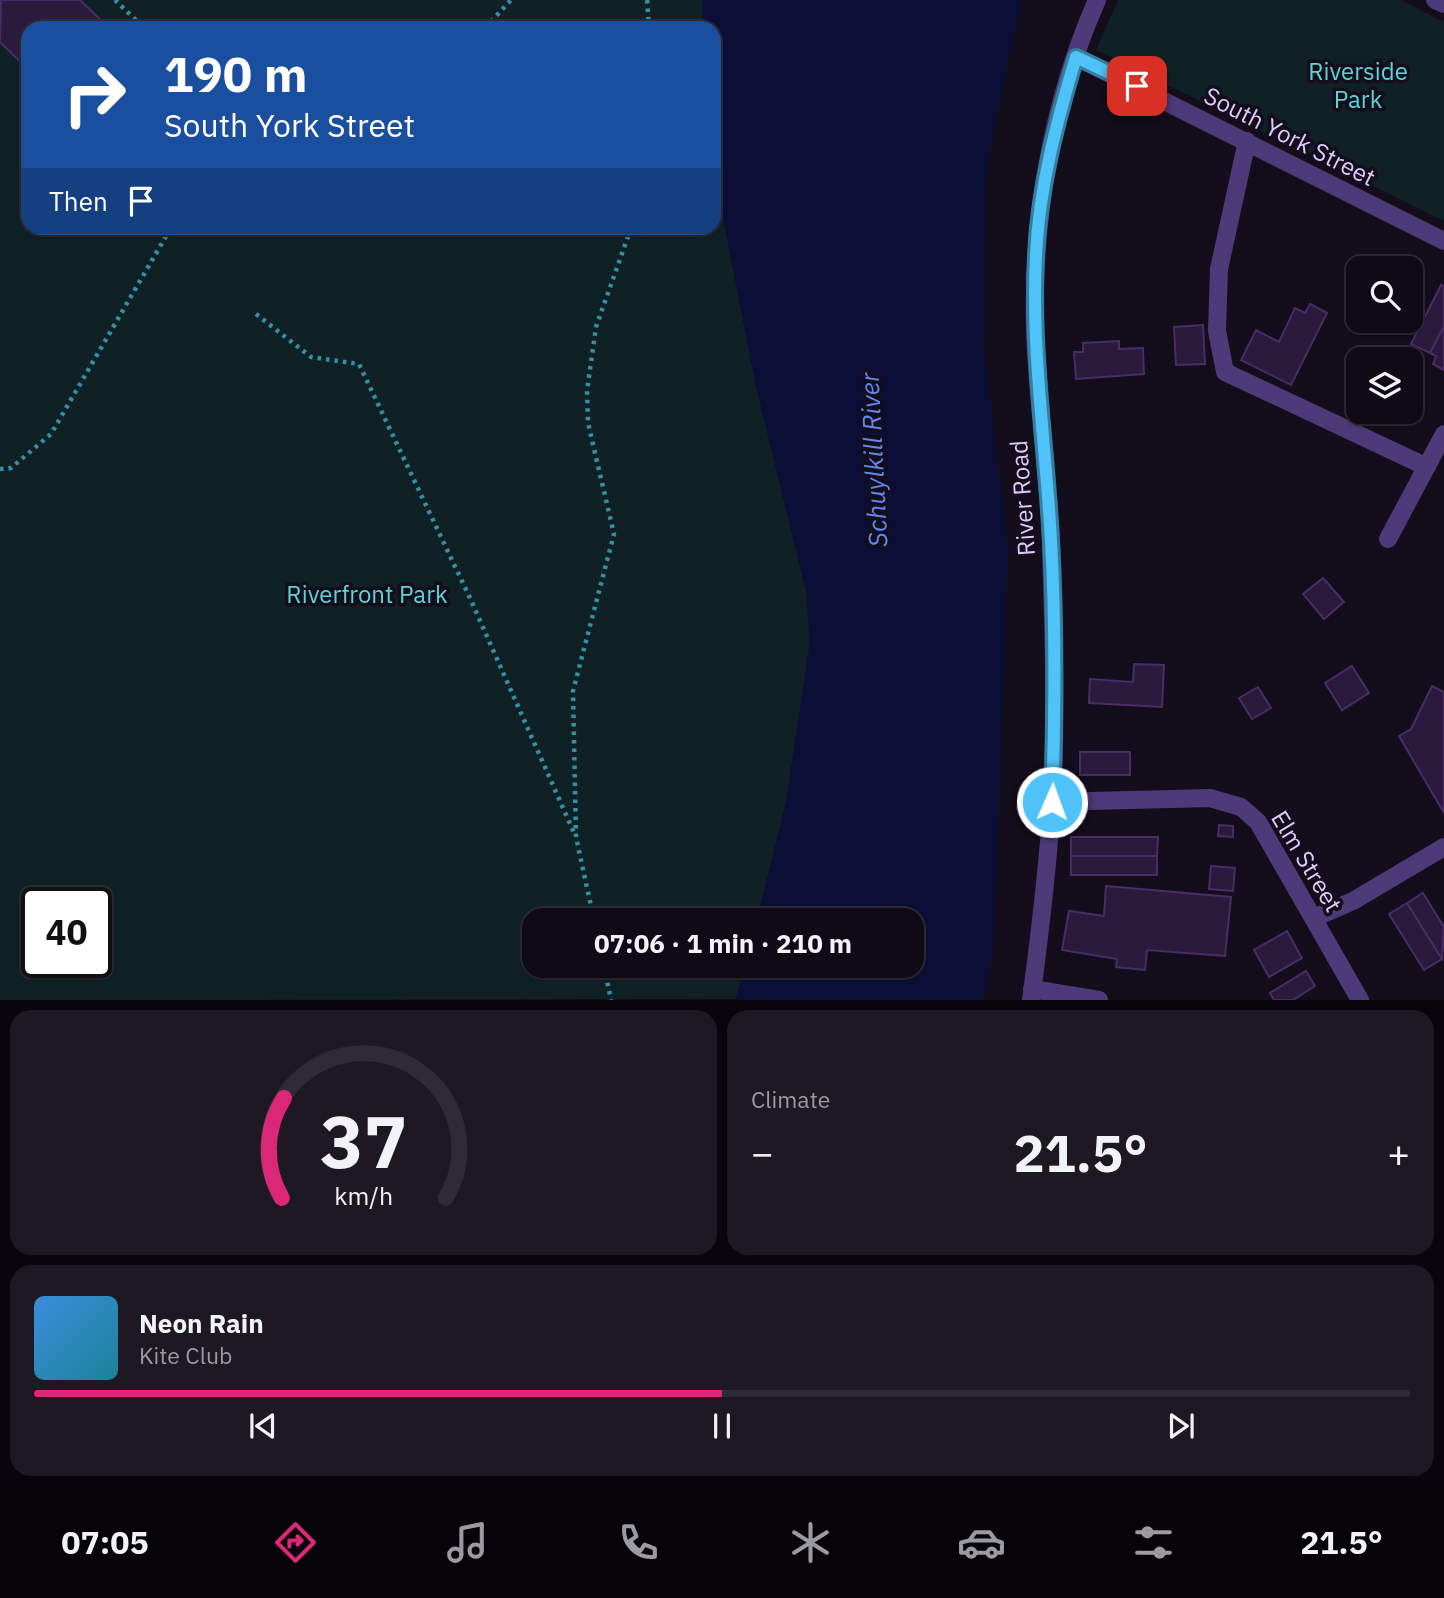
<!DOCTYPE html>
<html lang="en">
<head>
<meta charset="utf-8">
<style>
	:root { --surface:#0f0a15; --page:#1d1822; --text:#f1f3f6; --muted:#9b9aa0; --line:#2f2b34; --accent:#db2777 }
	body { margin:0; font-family:"IBM Plex Sans",sans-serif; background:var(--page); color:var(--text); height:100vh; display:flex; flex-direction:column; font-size:26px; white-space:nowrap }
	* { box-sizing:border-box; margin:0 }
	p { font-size:23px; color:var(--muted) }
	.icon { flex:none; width:38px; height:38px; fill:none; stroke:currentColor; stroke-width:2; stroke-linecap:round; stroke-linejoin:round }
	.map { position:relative; height:1000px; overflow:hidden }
	.details { display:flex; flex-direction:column; gap:10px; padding:10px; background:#08060c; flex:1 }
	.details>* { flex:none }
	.banner { position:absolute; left:21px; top:21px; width:700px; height:214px; border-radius:21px; box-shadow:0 2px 5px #0004,0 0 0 2px var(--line); background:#1a4fa0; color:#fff; overflow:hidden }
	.buttons { position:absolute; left:1346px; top:256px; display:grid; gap:14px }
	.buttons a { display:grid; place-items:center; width:77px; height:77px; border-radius:14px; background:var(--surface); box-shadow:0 2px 5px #0004,0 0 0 2px var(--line); font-size:35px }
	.speed { position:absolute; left:21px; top:887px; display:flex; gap:14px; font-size:35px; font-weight:700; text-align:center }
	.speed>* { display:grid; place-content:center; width:91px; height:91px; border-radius:50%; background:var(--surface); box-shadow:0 2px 5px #0004,0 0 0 2px var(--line); line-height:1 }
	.speed .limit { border:4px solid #111; border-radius:10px; background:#fff; color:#111 }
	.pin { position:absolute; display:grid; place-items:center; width:60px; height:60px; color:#fff; margin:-30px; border-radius:14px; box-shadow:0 4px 10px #0006 }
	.me { position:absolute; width:77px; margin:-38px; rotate:2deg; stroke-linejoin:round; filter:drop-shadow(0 0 5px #0008) }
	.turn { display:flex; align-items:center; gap:24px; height:147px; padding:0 28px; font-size:32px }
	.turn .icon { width:91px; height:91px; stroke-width:2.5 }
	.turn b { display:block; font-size:49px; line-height:60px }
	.then { display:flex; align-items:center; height:66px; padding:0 28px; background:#0003; gap:14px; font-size:26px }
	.big { font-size:52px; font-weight:700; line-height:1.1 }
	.details .widget { flex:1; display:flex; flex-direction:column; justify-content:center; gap:10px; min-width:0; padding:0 24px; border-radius:21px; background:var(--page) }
	.details .dial { align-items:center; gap:0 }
	.dial svg { height:182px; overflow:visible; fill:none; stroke:var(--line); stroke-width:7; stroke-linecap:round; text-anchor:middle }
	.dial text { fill:var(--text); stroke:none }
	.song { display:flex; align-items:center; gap:21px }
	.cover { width:84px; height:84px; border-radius:10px; background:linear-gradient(135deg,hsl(210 70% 55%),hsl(190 70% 35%)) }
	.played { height:7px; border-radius:4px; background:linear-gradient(90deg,var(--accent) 50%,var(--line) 50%) }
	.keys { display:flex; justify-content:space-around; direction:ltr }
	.heat { display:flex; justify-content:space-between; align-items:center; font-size:38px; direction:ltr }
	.details .tiles { flex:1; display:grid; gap:10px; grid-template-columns:1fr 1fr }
	.widget:last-child { grid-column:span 2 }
	.trip { position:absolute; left:522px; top:908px; width:402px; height:70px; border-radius:21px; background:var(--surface); box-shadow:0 2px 5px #0004,0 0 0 2px var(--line); font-weight:700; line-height:70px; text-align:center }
	.menu { display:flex; height:112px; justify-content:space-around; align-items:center; background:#060408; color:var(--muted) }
	.menu .icon { width:49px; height:49px }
	.menu .current { color:var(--accent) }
	.menu b { font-size:32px; color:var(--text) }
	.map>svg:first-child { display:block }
	.green { fill:#102126; fill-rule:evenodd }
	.water { fill:#0b0f37 }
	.building { fill:#2a1a3c; stroke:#482d67; stroke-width:2 }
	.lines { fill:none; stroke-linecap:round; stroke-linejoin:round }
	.path { stroke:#348fa7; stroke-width:4.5; stroke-dasharray:3.5 5; stroke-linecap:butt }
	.minor { stroke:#4d3a78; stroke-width:18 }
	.route-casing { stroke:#337fa1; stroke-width:18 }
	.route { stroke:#4fc3f7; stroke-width:12 }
	.labels { text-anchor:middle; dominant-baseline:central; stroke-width:7; stroke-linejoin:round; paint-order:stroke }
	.park-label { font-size:24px; fill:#5dd4d6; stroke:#140d1c }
	.street-label { font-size:24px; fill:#decbfc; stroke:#140d1c }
	.water-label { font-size:26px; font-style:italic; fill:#6088f5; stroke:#140d1c }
</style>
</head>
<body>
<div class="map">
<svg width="1444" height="1000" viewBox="0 0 1444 1000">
	<rect width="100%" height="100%" fill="#140d1c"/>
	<!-- green -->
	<path class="green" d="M0,0H702L703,28H28V228H714V143L720,202L756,386L806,591L810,642L786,803L757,920H534V966H745L736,999L0,1000ZM37,903H96V962H37Z
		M1118,0H1401L1444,22V221L1096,50Z"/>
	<!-- water -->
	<path class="water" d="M702,0H1021L986,170L983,342L1008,550L993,953L983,999H736L745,966H912V920H757L786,803L810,642L806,591L756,386L720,202L714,143V28H703Z"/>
	<!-- building -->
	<path class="building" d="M1,0H80L109,28H28V69L0,42Z
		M1441,285L1444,286V326L1430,353L1411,344Z
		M1310,304L1327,313L1291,385L1241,360L1256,330L1279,342L1295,308L1305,313Z
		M1203,325L1205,364L1176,365L1174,327Z
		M1444,326V370L1433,364L1436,356L1430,353Z
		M1119,341V349L1143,348L1144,374L1076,379L1074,352H1083V343Z
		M1323,578L1344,602L1324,619L1303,594Z
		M1134,664L1164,665L1162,707L1089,703L1090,679L1133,682Z
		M1352,666L1369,693L1342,710L1325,683Z
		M1432,686L1444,692V813L1399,736L1411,729Z
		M1258,687L1271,708L1252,719L1239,698Z
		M1080,752H1130V775H1080Z
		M1219,825L1233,826V837L1218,836Z
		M1071,837H1158L1157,856H1071Z
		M1071,856H1157V875H1071Z
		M1211,866L1235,868L1233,891L1209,889Z
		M1106,886L1231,897L1225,956L1147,950L1145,970L1116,967L1117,959L1062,950L1069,911L1104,916Z
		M1423,893L1444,927L1442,959L1407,903Z
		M1407,903L1442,959L1424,970L1389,914Z
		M1287,931L1302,958L1269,977L1254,950Z
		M1306,971L1315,986L1293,1000H1274L1270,993Z"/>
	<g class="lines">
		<!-- path -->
		<path class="path" d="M115,0L144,28
			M647,0L649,28
			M485,28L511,0
			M256,314L311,357L359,364L470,598L575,835
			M0,469L11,468L51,434L169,231
			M594,920L576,837L573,691L614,534L588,423L587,391L596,327L631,228
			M604,966L611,1000"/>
		<!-- minor -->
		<path class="minor" d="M1435,0L1444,4
			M1076,57L1444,241
			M1247,141L1219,269L1217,331L1225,372L1427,467
			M1388,539L1444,434
			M1052,802L1210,798L1241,807L1258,822L1360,1000
			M1314,918L1353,901L1444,847
			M1032,989L1099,1000
			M1031,1000C1040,933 1048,867 1052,800C1057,716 1053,630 1051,546C1049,474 1037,402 1035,330C1032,218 1052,102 1097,0"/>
	</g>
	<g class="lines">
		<defs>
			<path id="route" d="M1052,802C1055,715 1056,628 1051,541C1046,446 1031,350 1036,255C1039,187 1057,121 1076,57L1137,86"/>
		</defs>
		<!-- route casing -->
		<use href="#route" class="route-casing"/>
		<!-- route -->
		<use href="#route" class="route"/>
	</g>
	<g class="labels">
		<!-- park labels -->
		<g class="park-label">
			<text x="1358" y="71">Riverside<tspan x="1358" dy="28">Park</tspan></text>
			<text x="367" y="594">Riverfront Park</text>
		</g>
		<!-- street labels -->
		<g class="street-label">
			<text transform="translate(1290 136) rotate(27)">South York Street</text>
			<text transform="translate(1022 498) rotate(-94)">River Road</text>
			<text transform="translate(1307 861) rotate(59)">Elm Street</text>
		</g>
		<!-- water labels -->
		<g class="water-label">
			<text transform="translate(873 460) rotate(-93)">Schuylkill River</text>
		</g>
	</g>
</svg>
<div class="buttons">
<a><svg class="icon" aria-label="search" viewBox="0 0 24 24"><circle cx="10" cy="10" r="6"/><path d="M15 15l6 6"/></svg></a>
<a><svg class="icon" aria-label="layers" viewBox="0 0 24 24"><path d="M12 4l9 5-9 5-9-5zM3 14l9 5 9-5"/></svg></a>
</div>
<div class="speed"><div class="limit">40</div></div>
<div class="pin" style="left:1137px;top:86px;background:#d93025"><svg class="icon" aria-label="arrive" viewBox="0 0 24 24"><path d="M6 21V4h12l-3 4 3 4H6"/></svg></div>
<svg class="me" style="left:1052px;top:802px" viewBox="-20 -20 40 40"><circle r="17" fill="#4fc3f7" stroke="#fff" stroke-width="3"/><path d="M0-11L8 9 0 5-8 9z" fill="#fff"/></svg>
<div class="trip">07:06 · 1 min · 210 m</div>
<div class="banner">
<div class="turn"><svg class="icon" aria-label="right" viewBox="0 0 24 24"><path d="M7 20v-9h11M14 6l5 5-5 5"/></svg><div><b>190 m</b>South York Street</div></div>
<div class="then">Then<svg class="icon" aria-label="arrive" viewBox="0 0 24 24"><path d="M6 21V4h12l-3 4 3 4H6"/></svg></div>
</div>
</div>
<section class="details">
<div class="tiles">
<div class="widget dial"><svg viewBox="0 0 100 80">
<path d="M14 69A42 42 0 1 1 86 69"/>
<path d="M14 69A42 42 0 0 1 15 25" stroke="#db2777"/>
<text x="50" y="56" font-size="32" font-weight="700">37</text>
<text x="50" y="72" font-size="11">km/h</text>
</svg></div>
<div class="widget"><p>Climate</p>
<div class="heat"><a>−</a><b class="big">21.5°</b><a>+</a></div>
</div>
<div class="widget">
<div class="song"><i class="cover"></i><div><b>Neon Rain</b><p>Kite Club</p></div></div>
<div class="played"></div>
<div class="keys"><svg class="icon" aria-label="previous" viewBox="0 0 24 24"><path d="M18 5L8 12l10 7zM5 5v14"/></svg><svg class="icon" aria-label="pause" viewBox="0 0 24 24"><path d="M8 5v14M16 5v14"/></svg><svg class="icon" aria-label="next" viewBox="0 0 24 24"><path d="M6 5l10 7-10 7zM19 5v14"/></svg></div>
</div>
</div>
</section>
<nav class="menu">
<b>07:05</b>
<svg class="icon current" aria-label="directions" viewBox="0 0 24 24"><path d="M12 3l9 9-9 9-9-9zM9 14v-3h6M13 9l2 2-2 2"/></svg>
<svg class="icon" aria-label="music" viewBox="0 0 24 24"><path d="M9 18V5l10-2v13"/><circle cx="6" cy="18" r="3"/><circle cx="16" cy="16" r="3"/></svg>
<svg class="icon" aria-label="phone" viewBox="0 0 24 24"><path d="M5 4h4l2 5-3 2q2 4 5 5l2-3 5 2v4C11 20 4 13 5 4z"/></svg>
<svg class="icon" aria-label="climate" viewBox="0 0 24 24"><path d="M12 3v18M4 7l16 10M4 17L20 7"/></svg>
<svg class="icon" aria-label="car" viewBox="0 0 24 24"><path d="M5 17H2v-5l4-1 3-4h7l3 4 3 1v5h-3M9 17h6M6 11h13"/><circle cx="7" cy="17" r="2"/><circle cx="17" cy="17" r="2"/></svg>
<svg class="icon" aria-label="filters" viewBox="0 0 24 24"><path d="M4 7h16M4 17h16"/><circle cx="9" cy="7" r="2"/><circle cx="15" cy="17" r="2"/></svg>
<b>21.5°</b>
</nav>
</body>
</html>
